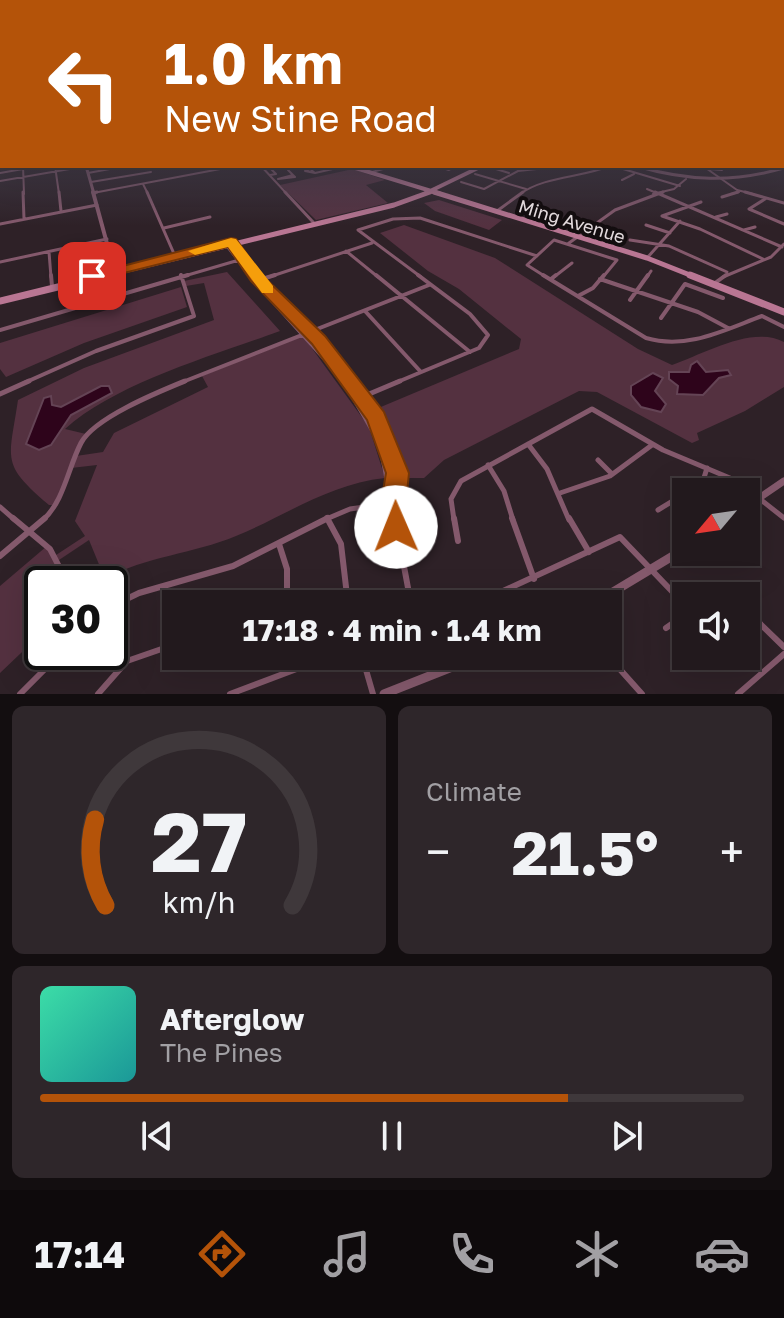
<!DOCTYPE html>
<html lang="en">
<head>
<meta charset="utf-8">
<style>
	:root { --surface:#22191d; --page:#2e262a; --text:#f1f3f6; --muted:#a2a0a4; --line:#3f383b; --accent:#b45309 }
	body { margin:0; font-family:"Golos Text",sans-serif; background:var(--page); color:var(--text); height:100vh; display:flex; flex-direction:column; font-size:30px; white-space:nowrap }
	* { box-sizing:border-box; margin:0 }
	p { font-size:26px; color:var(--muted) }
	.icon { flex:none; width:44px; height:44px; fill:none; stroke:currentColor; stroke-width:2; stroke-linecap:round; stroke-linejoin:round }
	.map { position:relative; height:694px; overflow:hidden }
	.side { display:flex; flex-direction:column; gap:12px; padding:12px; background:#130e10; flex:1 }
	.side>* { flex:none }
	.top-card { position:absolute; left:0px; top:0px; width:784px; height:168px; box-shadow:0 8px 32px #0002,0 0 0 2px var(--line); background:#b45309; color:#fff; overflow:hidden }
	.needle { width:52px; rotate:241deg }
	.tools { position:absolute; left:672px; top:478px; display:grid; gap:16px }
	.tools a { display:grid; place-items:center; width:88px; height:88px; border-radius:0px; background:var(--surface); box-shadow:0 8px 32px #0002,0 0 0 2px var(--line); font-size:40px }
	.speed { position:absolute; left:24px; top:566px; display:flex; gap:16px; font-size:40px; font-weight:700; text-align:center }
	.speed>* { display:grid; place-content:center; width:104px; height:104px; border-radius:50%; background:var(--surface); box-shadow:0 8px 32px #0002,0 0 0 2px var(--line); line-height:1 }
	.speed .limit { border:4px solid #111; border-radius:12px; background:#fff; color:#111 }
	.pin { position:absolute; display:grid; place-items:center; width:68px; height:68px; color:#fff; margin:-34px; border-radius:16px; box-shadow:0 4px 12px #0006 }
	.me { position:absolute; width:88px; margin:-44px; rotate:359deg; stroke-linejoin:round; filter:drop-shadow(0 0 6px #0008) }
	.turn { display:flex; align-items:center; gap:28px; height:168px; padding:0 32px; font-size:36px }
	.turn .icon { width:104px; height:104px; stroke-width:2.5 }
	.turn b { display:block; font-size:56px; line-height:68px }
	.big { font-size:60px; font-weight:700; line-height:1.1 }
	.side .tile { flex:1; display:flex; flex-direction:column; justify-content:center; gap:12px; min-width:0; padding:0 28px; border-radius:12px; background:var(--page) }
	.side .dial { align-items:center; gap:0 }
	.dial svg { height:208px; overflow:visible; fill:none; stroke:var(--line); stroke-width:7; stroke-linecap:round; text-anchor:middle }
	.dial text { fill:var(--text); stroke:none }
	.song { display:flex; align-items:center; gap:24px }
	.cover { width:96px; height:96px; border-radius:12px; background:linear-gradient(135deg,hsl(160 70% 55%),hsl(180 70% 35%)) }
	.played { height:8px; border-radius:4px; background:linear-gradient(90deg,var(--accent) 75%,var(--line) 75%) }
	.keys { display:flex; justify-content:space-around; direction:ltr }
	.heat { display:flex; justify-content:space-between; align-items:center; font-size:44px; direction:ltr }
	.side .tiles { flex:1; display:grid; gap:12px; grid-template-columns:1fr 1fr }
	.tile:last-child { grid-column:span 2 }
	.trip { position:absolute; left:162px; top:590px; width:460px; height:80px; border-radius:0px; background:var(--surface); box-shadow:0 8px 32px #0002,0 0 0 2px var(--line); font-weight:700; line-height:80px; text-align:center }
	.dock { display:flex; height:128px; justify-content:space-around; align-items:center; background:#0e0a0c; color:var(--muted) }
	.dock .icon { width:56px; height:56px }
	.dock .on { color:var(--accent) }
	.dock b { font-size:36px; color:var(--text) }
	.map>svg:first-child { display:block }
	.green { fill:#543140 }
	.water { fill:#2e041b; stroke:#644455; stroke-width:2 }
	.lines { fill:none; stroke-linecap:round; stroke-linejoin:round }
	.minor-far4 { stroke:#84596c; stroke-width:2 }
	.minor-far3 { stroke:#84596c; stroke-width:3 }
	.minor-far2 { stroke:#84596c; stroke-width:4 }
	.minor-far1 { stroke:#84596c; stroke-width:5 }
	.minor { stroke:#84596c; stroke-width:6 }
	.tertiary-far3 { stroke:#84596c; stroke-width:3 }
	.tertiary-far2 { stroke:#84596c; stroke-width:4 }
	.tertiary-far1 { stroke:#84596c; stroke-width:7 }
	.tertiary { stroke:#84596c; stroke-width:9 }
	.secondary-far2 { stroke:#b97693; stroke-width:4 }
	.secondary-far1 { stroke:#b97693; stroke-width:5 }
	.secondary { stroke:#b97693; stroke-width:7 }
	.route { fill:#b45309; stroke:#753606; stroke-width:2 }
	.slow { fill:#f59e0b }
	.labels { text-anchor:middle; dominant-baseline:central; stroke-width:8; stroke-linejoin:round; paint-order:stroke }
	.far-street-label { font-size:18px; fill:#e3dadd; stroke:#130d0f }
</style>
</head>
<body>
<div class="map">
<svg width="784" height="694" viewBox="0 0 784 694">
	<rect width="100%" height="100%" fill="#2e2127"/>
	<!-- green -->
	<path class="green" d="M353,169L385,180L366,185L388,203L316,220L280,185Z
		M439,200L502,220L489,230L435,211L424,203Z
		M404,225L495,258L638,349L672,365C704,354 752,325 784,342V387L745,411L697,433L699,440L692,443L597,392L579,391L444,460L424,478H401L394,445L376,409L519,349L521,339L459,289L428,271L380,233Z
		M227,272L280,331C215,355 116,383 65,429L86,434L76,456L103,452L114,433L208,387L202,376L303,336L369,427L385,478C329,484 287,515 236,536C193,554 146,556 105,579L89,540L59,560L64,573L51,584H42V592L34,600L42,633L0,673V586L47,546L56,555L85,536L75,521L97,465L71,468L56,505H49C0,463 9,461 18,400L84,368L214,320L204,283L186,286L184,281Z
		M181,287L187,307L84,343L6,377L0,369V343Z"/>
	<!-- water -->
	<path class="water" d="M697,361L706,372L728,370L731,375L719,378L703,395L677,394L678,386L669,379V372H689L691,365Z
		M653,373L663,378L655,391L666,404L661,412L641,407L631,395V386Z
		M101,386H109L112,393L71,415L51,445L39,450L26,444L44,398L51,396L52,405L61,407Z"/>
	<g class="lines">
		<!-- minor-far4 -->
		<path class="minor-far4" d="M0,136L1,129
			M23,166L24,194
			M55,166L59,194
			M261,166L287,194
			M436,166L449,170L456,166
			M613,166L680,186
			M672,166L722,170
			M703,166L737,190L753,194
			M263,168L269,167L276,174L270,175
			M310,169L315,173L305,171Z
			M496,169L509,173
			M288,170L293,175
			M372,172L394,166
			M0,173L23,169
			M88,173L126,166
			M315,173L346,166
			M475,174L526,189
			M293,175L295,177L278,179Z
			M622,180L634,174
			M0,181L87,166
			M91,182L151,172
			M461,182L484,189L518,171L565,166
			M143,184L148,194
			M647,189L659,194
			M93,193L236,166
			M520,194C545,176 580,178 610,166
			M653,194L674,189L686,179
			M731,194L739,192"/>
		<!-- minor-far3 -->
		<path class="minor-far3" d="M23,192L24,219
			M59,192L61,211
			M147,192L175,256
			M285,192L313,222
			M655,192L782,247
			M745,192L784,203
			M93,193L97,192
			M722,197L738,192
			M765,199L749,209L784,224
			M497,211L523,192
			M662,216L700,229L763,259
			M662,216L701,202
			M716,217L727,214
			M0,224L97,205
			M646,225L670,233
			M164,228L210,217
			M744,230L755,227
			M630,240L669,246L727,272
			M232,243L259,277
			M569,243L615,210L663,192
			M227,246L251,277
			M346,251L378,277
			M49,252L51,277
			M647,258L680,221
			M0,262L107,239
			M181,277L239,260
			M269,277L372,243
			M421,277L358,230L393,219L420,218L537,256
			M546,277L527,265L554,240L617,260L603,277
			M554,277L572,263
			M647,277L651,271
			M723,277L771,257L784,244"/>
		<!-- minor-far2 -->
		<path class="minor-far2" d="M51,275L52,286
			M249,275L346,383
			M257,275L354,383
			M376,275L470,352
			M543,275L646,338C687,350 724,330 762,316L784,327
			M551,279L556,275
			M600,279L698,312L728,328
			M259,280L275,275
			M715,283L726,275
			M70,284L74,306
			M578,296L593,288L604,275
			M630,300L648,275
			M365,311L420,371
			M661,318L685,284L723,298
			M0,330L188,275
			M24,383L96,351L194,316L181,275
			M180,383L429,285
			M395,383L479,348L488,335L470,314L418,275"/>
		<!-- minor-far1 -->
		<path class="minor-far1" d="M344,381L380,443L395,520
			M353,381C379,416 402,452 394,497
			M0,394L29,381
			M362,397L400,381
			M528,444L547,469L569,520
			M598,460L611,473
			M488,465L504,491L513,520
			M687,492L703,481L707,468
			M560,493L610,476L652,445
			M0,507L15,520
			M658,510L686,493
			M43,520C64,501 68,468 81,443C94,418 158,392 185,381
			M324,520L350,509L393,503
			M454,520L451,499L461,481L592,409L663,450L737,481L784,518"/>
		<!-- minor -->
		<path class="minor" d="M13,518L50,549L68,584
			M327,518L341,544L348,604
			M395,518L411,604
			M454,518L458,541
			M512,518L534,579
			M569,518L589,552
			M279,544L287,569V604
			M0,556L45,518
			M710,596L722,587L731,596
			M475,604L620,537L686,606
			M110,607L139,593L233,566L328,518
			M746,610L784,647
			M666,628L686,614
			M362,656L373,694
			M608,656L642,694
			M20,694L62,652
			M98,694L127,661L176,644
			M230,694L331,656
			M738,694L784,654"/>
		<!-- tertiary-far3 -->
		<path class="tertiary-far3" d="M86,166L94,194
			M636,166C688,181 732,183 784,168"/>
		<!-- tertiary-far2 -->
		<path class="tertiary-far2" d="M93,192L115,273"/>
		<!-- tertiary-far1 -->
		<path class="tertiary-far1" d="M746,507L784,481"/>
		<!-- tertiary -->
		<path class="tertiary" d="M593,604L686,548
			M384,694L480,656"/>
		<!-- secondary-far2 -->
		<path class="secondary-far2" d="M349,166L441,194
			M424,194L482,166"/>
		<!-- secondary-far1 -->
		<path class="secondary-far1" d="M434,192L647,258L695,277
			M99,277L394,205L430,192"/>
		<!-- secondary -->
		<path class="secondary" d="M690,275L784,312
			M0,301L107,275"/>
	</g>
	<!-- sky -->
	<linearGradient id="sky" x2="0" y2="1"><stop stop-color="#191215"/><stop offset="0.57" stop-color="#464352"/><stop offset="1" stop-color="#464352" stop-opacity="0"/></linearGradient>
	<rect width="784" height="226" fill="url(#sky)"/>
	<!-- route -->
	<path class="route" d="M231,238L236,239L262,275L325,336L384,412L409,473L406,503L409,527L405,535L396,538L387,535L381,503L386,473L367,420L312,344L251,281L228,247L92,281L84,276Z"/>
	<!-- slow -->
	<path class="slow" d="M231,238L236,239L273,286V293H262L228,247L195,255L188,251Z"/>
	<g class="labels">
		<!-- far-street labels -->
		<g class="far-street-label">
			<text transform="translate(572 221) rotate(17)">Ming Avenue</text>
		</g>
	</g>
</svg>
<div class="tools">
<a><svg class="needle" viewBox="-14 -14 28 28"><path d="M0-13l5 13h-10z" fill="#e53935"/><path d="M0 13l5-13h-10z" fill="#a2a0a4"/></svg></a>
<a><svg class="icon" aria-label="sound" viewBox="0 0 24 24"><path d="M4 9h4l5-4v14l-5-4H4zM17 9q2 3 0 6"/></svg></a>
</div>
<div class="speed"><div class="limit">30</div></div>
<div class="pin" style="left:92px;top:276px;background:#d93025"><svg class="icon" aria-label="arrive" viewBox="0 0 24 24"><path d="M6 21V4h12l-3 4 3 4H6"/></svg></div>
<svg class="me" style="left:396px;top:527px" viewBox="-20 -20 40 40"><circle r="19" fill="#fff"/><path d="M0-13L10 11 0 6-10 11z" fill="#b45309"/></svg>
<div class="trip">17:18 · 4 min · 1.4 km</div>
<div class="top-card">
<div class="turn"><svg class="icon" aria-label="left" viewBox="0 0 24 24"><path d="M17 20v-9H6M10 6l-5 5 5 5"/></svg><div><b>1.0 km</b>New Stine Road</div></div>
</div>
</div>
<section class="side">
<div class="tiles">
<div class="tile dial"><svg viewBox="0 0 100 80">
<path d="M14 69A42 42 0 1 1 86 69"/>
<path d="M14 69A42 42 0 0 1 10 36" stroke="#b45309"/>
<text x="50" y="56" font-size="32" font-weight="700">27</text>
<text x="50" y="72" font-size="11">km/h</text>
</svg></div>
<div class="tile"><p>Climate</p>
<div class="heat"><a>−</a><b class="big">21.5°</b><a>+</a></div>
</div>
<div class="tile">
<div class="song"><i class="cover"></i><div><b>Afterglow</b><p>The Pines</p></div></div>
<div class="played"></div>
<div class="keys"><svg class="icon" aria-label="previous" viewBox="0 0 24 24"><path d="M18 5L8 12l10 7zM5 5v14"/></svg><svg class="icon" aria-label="pause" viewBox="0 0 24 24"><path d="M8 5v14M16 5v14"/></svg><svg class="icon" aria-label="next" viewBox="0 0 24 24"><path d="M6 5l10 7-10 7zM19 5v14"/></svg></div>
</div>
</div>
</section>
<nav class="dock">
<b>17:14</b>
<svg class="icon on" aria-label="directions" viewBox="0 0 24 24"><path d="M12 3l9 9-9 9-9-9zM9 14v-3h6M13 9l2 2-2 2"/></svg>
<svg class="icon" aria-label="music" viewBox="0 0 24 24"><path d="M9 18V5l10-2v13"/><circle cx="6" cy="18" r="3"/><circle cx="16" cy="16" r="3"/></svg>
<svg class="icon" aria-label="phone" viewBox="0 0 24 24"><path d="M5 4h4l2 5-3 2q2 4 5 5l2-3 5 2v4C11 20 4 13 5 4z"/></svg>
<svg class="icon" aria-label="climate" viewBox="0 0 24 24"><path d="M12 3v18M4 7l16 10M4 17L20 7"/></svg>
<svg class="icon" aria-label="car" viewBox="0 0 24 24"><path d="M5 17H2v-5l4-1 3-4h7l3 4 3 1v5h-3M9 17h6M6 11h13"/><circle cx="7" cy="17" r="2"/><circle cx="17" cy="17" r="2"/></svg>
</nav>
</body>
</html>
